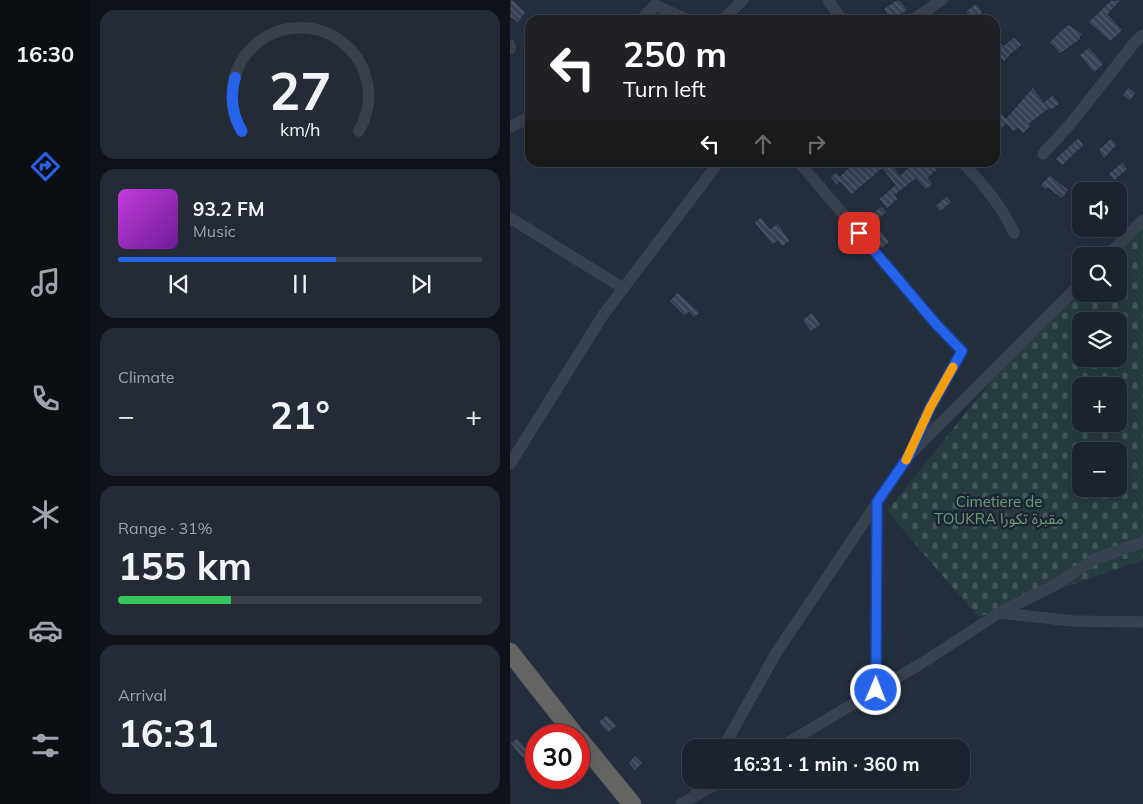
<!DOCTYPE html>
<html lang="en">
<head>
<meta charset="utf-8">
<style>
	:root { --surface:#1b232e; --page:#242b36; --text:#f1f3f6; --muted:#a0a4aa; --line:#39404a; --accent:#2563eb }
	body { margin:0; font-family:Mulish,"Noto Sans Arabic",sans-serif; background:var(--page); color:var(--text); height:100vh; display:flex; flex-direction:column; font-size:19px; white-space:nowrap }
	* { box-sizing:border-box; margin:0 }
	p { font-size:16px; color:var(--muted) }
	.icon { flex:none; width:28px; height:28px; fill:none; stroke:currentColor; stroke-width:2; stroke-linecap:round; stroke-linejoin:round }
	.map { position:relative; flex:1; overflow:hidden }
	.details { display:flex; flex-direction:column; gap:10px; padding:10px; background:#0f1319; width:420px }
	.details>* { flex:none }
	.guide { position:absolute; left:15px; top:15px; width:475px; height:152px; border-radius:15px; box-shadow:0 5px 20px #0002,0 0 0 1px var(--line); background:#202124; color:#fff; overflow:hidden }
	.tools { position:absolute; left:562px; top:182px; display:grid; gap:10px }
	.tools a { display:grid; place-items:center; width:55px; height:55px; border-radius:10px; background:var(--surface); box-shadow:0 5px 20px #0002,0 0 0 1px var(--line); font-size:25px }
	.speed { position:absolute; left:15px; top:724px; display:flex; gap:10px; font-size:25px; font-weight:700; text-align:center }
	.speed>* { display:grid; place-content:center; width:65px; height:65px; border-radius:50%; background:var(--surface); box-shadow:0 5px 20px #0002,0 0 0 1px var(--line); line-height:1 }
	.speed .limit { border:8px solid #d22; background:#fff; color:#111 }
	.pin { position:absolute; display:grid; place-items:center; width:42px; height:42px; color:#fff; margin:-21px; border-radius:10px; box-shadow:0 2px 8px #0006 }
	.me { position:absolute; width:55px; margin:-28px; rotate:1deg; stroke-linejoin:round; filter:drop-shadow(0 0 4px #0008) }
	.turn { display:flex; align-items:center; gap:18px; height:105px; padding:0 15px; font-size:22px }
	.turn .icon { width:65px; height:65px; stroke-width:2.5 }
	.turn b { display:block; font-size:35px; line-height:42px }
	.lanes { display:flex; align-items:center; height:48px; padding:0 15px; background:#0003; justify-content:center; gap:25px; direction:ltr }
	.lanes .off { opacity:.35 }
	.big { font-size:38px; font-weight:700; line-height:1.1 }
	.details .widget { flex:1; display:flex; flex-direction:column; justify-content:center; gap:8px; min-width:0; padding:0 18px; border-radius:15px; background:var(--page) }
	.details .dial { align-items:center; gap:0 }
	.dial svg { height:130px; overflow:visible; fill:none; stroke:var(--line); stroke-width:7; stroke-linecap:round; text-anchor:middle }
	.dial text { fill:var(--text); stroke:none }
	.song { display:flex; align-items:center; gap:15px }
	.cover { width:60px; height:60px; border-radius:8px; background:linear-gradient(135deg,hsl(290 70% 55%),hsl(280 70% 35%)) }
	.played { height:5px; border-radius:2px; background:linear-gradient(90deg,var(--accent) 60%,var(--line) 60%) }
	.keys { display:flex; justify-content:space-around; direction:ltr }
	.heat { display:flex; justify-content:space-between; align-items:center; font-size:28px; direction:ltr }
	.charge { height:8px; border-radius:4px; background:linear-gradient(90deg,#34c759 31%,var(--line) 0) }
	.trip { position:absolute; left:172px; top:739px; width:288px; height:50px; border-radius:15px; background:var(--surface); box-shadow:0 5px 20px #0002,0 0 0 1px var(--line); font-weight:700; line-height:50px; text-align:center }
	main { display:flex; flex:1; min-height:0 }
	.tab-bar { display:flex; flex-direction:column; width:90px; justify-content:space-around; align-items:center; background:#0b0e12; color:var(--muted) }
	.tab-bar .icon { width:35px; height:35px }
	.tab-bar .current { color:var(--accent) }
	.tab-bar b { font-size:22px; color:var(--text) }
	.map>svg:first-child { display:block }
	.cemetery { fill:url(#cemetery-stones); fill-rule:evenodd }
	.building { fill:url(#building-back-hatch); stroke:#1f2835 }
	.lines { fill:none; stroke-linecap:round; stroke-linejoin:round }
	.minor-casing { stroke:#414a57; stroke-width:11 }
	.trunk-casing { stroke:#434c59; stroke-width:19 }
	.minor { stroke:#38414e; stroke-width:10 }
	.trunk { stroke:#656462; stroke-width:18 }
	.route-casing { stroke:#184099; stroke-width:12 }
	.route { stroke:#2563eb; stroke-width:9 }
	.slow { stroke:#f59e0b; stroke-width:9 }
	.labels { text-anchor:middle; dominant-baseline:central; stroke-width:5; stroke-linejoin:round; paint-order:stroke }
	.park-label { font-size:15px; fill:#6b9a76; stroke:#1d2633 }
</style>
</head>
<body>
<main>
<nav class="tab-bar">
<b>16:30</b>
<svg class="icon current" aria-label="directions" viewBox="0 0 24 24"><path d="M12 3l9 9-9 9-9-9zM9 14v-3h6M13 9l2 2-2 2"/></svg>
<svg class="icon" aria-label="music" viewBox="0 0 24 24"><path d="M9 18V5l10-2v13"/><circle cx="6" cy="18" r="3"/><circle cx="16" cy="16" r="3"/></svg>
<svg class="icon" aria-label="phone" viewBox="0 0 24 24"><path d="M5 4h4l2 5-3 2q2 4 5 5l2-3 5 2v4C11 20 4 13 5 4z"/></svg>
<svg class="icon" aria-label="climate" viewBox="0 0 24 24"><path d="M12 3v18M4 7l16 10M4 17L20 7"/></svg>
<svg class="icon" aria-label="car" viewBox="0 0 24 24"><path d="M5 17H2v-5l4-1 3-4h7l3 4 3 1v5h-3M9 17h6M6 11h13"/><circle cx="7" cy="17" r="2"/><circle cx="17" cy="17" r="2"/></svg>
<svg class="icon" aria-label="filters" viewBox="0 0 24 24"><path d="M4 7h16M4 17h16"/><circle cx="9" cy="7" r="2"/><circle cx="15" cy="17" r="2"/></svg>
</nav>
<section class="details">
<div class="widget dial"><svg viewBox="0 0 100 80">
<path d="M14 69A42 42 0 1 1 86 69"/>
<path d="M14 69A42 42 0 0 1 10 36" stroke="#2563eb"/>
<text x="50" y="56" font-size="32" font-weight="700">27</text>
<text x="50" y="72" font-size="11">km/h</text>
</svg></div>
<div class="widget">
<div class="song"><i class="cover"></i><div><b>93.2 FM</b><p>Music</p></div></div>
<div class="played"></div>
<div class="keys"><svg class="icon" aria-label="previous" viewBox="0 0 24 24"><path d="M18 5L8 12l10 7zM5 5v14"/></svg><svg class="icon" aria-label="pause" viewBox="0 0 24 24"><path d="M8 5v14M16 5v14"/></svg><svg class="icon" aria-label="next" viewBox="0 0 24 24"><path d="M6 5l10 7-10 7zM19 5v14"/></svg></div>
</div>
<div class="widget"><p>Climate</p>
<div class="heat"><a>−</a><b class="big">21°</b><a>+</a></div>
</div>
<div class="widget"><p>Range · 31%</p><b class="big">155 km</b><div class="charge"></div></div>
<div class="widget"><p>Arrival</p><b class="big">16:31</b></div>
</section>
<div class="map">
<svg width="633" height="804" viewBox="0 0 633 804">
	<defs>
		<pattern id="cemetery-stones" width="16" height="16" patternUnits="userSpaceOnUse" patternTransform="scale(1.25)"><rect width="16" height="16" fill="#263c3f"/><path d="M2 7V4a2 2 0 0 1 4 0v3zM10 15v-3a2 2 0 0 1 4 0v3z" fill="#435659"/></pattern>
		<pattern id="building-back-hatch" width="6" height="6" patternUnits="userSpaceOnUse" patternTransform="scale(1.25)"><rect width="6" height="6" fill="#364354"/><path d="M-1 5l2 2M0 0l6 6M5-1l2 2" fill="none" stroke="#515c6b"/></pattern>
	</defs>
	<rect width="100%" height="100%" fill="#242f3e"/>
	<!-- cemetery -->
	<path class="cemetery" d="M633,218V560L468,617L377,511L546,301L571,277V294H609V256H593ZM571,321H609V359H571ZM571,386H609V424H571ZM571,451H609V489H571Z"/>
	<!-- building -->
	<path class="building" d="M0,0H3L16,12L8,23L0,17Z
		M386,0H390L398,10L384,20H382L373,9Z
		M601,0H611L598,14L613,30L600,42L578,22Z
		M466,3L473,12L465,20H462L455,12Z
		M558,24L573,34L570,37L571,39L550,54L539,42Z
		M485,36L494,45L504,37L512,45L500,55L494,62L485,52Z
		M579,47L594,64L584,73L569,55Z
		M523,87L534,102L543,94L550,104L541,110L540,108L519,124L521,126L513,134L508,128L503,132L496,124L485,136V110L489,114L491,112L496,118Z
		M618,87L626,93L620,101L612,95Z
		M568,138L574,145L552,166L545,159Z
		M601,138L607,145L594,159L588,150Z
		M344,162H381L390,175L404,162H420L427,170L418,178L423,184L416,190L406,179L385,195L388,199L377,209L369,199L385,185L372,169L341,195L330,182L327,186L320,177L326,172L330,176Z
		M612,162L618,169L604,181L598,174Z
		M540,175L559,190L552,199L538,188L536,190L530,185Z
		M436,196L442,202L430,212L425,206Z
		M372,206L377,213L364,222L380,242L371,249L364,240L366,238L352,222L353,220Z
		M251,217L260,229L268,223L280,241L272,247L268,241L262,245L244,222Z
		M168,292L190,313L184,318L179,312L174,316L159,301Z
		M302,312L311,325L301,332L292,320Z
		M97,715L107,726L98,733L88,722Z
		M7,738L26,759V774L0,743Z
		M125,755L133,763L125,771L118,763Z"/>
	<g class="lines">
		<defs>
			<path id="minor" d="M318,0L332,20
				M131,20L145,5L178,20
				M212,20L233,0
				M402,20L432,0
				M0,45V49
				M0,127L20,117
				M533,154L562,122L625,42L633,35
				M452,162C473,184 492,206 504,233
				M0,218L113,288
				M597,256L633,220
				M404,450L571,283
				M0,464L93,315L209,162
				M490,613L563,621L633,622
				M366,690L367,503
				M213,748L266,653L400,454L420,408L452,351L426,324L289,162
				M269,748L412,663L489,613L545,585L585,559L633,542
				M185,796L194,780
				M171,804L214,780"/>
			<path id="trunk" d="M0,652L65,735
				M69,739L122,804"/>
		</defs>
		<!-- minor casing -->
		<use href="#minor" class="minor-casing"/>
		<!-- trunk casing -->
		<use href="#trunk" class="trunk-casing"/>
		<!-- minor -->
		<use href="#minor" class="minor"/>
		<!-- trunk -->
		<use href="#trunk" class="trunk"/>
	</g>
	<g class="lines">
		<defs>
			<path id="route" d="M349,233L426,324L452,351L420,408L400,454L367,502L366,690"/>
		</defs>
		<!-- route casing -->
		<use href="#route" class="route-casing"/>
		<!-- route -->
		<use href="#route" class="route"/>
		<!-- slow -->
		<path class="slow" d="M396,460L420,408L443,367"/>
	</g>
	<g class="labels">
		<!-- park labels -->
		<g class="park-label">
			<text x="489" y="501">Cimetiere de<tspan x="489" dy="17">TOUKRA مقبرة تكورا</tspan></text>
		</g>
	</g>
</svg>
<div class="tools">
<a><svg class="icon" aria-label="sound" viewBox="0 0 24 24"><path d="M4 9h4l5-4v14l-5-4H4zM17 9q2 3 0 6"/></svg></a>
<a><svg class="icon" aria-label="search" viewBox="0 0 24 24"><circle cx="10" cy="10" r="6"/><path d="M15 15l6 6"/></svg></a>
<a><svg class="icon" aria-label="layers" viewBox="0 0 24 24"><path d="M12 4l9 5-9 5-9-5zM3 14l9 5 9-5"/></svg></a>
<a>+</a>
<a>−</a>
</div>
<div class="speed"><div class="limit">30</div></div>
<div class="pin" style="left:349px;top:233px;background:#d93025"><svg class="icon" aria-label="arrive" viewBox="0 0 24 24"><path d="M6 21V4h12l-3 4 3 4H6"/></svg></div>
<svg class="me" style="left:366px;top:690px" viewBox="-20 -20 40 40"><circle r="17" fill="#2563eb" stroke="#fff" stroke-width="3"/><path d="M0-11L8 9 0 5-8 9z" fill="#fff"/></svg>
<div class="trip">16:31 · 1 min · 360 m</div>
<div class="guide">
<div class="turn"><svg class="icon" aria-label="left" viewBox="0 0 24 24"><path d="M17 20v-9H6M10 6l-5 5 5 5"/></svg><div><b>250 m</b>Turn left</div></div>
<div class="lanes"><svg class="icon" aria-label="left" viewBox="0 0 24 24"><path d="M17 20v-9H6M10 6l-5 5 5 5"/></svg><svg class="icon off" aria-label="ahead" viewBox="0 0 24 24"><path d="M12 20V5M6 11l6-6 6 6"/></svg><svg class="icon off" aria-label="right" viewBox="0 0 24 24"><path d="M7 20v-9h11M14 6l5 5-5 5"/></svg></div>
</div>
</div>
</main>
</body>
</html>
